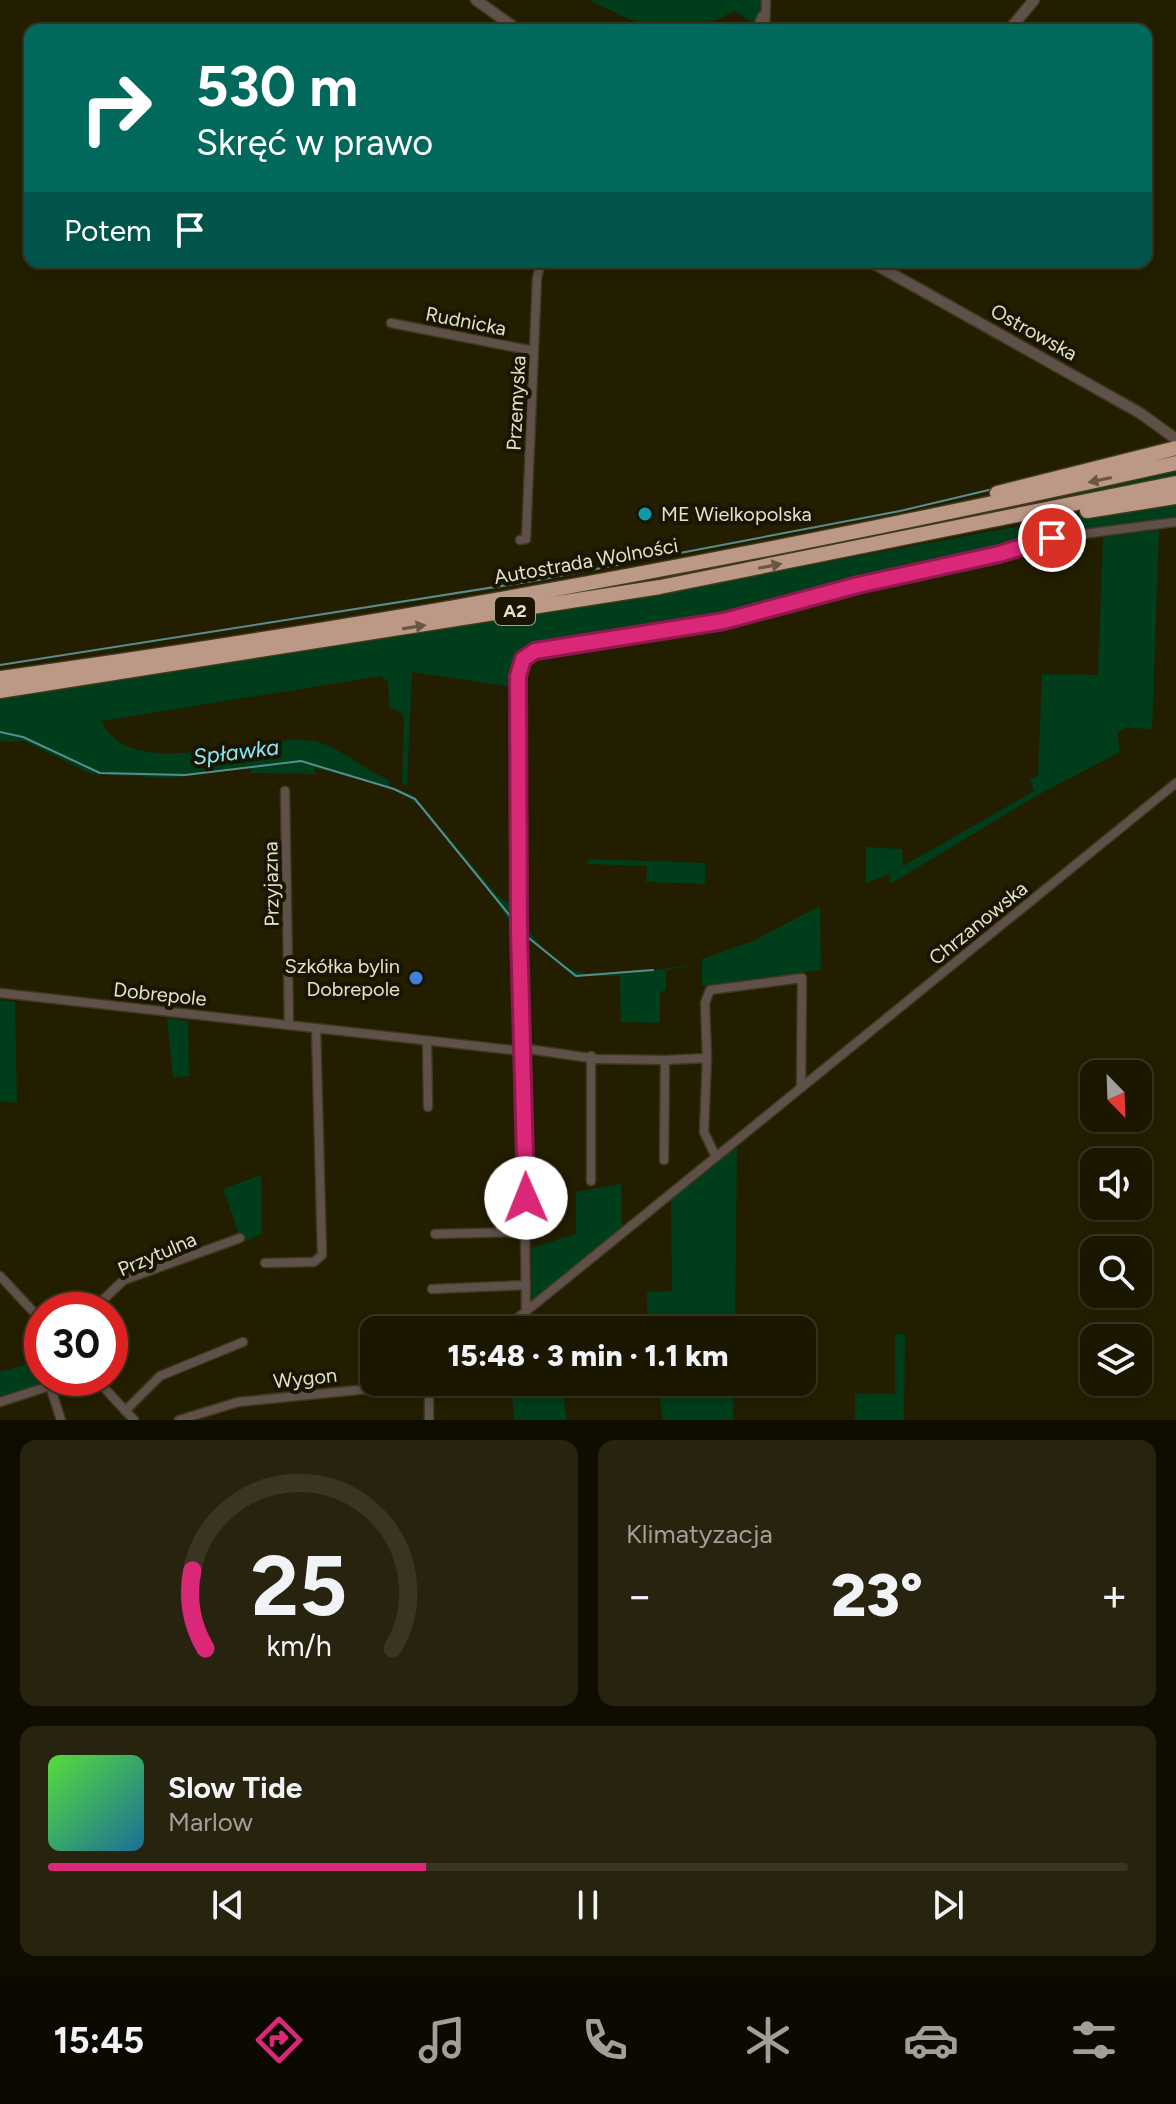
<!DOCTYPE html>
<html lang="pl">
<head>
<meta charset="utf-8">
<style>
	:root { --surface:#1b1600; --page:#28230f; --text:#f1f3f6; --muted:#a09f99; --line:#393522; --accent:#db2777 }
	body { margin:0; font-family:Figtree,sans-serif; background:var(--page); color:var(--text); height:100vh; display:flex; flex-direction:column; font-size:30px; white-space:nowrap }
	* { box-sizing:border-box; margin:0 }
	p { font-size:26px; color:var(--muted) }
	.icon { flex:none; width:44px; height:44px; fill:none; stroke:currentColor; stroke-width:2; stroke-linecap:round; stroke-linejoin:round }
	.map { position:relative; height:1420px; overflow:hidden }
	.drawer { display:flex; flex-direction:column; gap:20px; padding:20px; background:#0f0c00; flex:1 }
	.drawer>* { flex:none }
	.top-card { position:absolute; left:24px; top:24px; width:1128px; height:244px; border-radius:16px; box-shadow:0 4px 12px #0003,0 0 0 2px var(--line); background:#00695c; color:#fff; overflow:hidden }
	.needle { width:52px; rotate:157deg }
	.fabs { position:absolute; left:1080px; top:1060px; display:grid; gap:16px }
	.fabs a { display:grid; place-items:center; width:72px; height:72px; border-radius:16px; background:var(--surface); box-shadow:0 4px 12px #0003,0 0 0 2px var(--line); font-size:40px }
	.speed { position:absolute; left:24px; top:1292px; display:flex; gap:16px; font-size:40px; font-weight:700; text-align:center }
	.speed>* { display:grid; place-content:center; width:104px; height:104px; border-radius:50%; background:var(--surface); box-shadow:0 4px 12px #0003,0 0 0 2px var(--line); line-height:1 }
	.speed .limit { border:12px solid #d22; background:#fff; color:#111 }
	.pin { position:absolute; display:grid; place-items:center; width:68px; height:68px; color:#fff; margin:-34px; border:4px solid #fff; border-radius:50%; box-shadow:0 2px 8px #0007 }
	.me { position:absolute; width:88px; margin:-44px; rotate:359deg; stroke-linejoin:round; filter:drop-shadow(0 0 6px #0008) }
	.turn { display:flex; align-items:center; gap:28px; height:168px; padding:0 40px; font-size:36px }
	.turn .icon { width:104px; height:104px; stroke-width:2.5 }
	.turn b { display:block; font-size:56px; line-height:68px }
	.then { display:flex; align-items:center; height:76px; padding:0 40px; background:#0003; gap:16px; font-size:30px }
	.big { font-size:60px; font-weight:800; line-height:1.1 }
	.drawer .widget { flex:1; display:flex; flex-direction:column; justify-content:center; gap:12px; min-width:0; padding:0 28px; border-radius:16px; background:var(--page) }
	.drawer .dial { align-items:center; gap:0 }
	.dial svg { height:208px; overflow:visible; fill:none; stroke:var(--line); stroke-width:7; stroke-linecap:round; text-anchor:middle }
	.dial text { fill:var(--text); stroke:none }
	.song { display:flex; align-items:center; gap:24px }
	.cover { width:96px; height:96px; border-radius:12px; background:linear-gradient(135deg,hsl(110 70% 55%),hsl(200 70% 35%)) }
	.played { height:8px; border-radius:4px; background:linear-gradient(90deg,var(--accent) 35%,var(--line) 35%) }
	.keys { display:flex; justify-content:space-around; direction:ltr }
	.heat { display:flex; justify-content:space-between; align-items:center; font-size:44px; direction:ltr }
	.drawer .tiles { flex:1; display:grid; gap:20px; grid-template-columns:1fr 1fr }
	.widget:last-child { grid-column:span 2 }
	.trip { position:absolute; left:360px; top:1316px; width:456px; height:80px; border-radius:16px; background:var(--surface); box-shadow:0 4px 12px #0003,0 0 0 2px var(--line); font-weight:800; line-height:80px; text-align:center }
	.menu { display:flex; height:128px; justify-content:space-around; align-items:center; background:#0b0900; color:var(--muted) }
	.menu .icon { width:56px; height:56px }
	.menu .active { color:var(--accent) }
	.menu b { font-size:36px; color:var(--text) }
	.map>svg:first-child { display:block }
	.green { fill:#003d1a }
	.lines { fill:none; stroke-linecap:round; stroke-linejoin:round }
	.stream { stroke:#598c92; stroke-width:2 }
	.minor-casing { stroke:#3f391d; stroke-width:11 }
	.tertiary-casing { stroke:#3f391d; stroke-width:13 }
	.motorway-casing { stroke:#3f391d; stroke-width:17 }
	.minor { stroke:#5f514a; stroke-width:8 }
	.tertiary { stroke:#5f514a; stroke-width:10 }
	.motorway { stroke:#bc9986; stroke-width:14 }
	.oneway { fill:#6a5743 }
	.route-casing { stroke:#8e194d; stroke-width:20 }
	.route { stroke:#db2777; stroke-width:14 }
	.culture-dot { fill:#0f9aa8; stroke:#191500; stroke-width:3 }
	.shop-dot { fill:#3f7fe0; stroke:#191500; stroke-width:3 }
	.labels { text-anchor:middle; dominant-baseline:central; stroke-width:8; stroke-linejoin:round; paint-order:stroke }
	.shield { fill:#191500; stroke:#a6a390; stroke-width:2 }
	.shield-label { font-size:18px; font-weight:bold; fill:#e3e0cd }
	.street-label { font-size:20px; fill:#e3e0cd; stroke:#191500 }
	.poi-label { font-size:20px; fill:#e3e0cd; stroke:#191500; text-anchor:start }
	.water-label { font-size:22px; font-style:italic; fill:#8ce7fd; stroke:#191500 }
</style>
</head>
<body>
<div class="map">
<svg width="1176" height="1420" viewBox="0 0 1176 1420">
	<rect width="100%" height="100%" fill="#241e00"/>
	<!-- green -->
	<path class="green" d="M589,0H761V13L754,23L734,11C672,45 648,28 589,0Z
		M1176,468V478L756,565L101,668Z
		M1176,503V519L900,572L729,615L543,647L516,671L514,687L412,672L407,785L402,784L404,719L402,713L389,707L388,682L381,676L101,721C133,787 263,729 318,742C339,747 366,771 389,780V786L414,796L497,895L514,907L515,930C502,906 432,812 410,799C384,782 345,777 315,768L314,774L251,773L250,768L171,778L92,774L24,741L0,742V697L607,603L1009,528Z
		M1159,530L1152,729L1126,728L1117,733L1120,752L1036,796L897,880L889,883L890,874L866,883V847L902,849L903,866L1034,791L1030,779L1038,776L1042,674L1098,675L1103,537Z
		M588,859L705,863V884L646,882L647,866L587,864Z
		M820,906L821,970L702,986V964L666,970V990L660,992V1023L621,1022L620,976H573L522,934L523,916C530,940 559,969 584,973C612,978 672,967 702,964V959L753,941Z
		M0,1000L15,1002L17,1103L0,1101Z
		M167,1018L188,1021L189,1076L173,1078Z
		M737,1144L735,1330H647V1292L672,1291L671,1199Z
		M261,1175L262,1234L242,1242L223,1189Z
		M621,1184L622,1230L532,1303L531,1248L576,1234V1192Z
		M895,1334H905L904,1420H855V1394H895Z
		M42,1360V1378H65L0,1399V1372Z
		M561,1382L567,1420H514L511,1383Z
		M633,1382H734L733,1420H663L658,1388H634Z"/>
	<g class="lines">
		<!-- stream -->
		<path class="stream" d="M1030,478L1159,445
			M0,665L533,581L900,511L993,489
			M0,732L23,737L100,773L185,775L301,761L394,789L415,799L515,922
			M525,935L576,976L653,970"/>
		<defs>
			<path id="minor" d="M756,30L762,16
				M765,30L766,0
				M391,323L534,351
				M520,540L526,539L537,278L541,262
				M285,791L289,1025
				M0,993L522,1051L528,1049L597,1059L665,1060L664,1160
				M427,1041L428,1107
				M707,1058L704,1132L716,1157
				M665,1060L707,1058L705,1003L710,990L802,978L801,1088
				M591,1181V1056
				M435,1234L526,1232
				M265,1263L314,1262L322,1255L316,1028
				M0,1276L42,1321
				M432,1289L526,1285
				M92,1310L124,1280L240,1238
				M526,1311L518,676L523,659L535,651L724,621L858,585L999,554L1052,538L1176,522
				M503,1330L1176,783
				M95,1378L134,1420
				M50,1386L61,1420
				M0,1402L75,1378
				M125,1411L160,1376L243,1342
				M179,1420L238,1402L438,1382
				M429,1420V1397L438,1382"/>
			<path id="tertiary" d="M476,0L518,30
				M1009,30L1034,0
				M871,262L1140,413L1176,439"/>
			<path id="motorway" d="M997,493L1176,448
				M1087,511L1176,497
				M0,678C394,624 787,550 1176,463
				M0,691L660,587L1176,483"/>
		</defs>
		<!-- minor casing -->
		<use href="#minor" class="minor-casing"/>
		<!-- tertiary casing -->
		<use href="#tertiary" class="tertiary-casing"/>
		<!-- motorway casing -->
		<use href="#motorway" class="motorway-casing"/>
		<!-- minor -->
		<use href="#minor" class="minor"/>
		<!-- tertiary -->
		<use href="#tertiary" class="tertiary"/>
		<!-- motorway -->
		<use href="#motorway" class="motorway"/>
	</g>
	<!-- one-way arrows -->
	<defs><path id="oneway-solid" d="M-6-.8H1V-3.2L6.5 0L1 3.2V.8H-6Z" transform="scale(2)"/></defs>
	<g class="oneway">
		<use href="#oneway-solid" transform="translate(1100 480) rotate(168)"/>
		<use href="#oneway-solid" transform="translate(770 566) rotate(-11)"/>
		<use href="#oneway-solid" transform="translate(414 627) rotate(-9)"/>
	</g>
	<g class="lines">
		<defs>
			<path id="route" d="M526,1198L519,930L518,676L523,659L535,651L724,621L858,585L999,554L1052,538"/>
		</defs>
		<!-- route casing -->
		<use href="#route" class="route-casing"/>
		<!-- route -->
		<use href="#route" class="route"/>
	</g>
	<!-- markers -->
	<circle class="culture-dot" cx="645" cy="514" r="8"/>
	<circle class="shop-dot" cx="416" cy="978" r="8"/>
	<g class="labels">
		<!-- shield labels -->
		<rect class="shield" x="495" y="597" width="40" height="28" rx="6"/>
		<g class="shield-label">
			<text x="515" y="611">A2</text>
		</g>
		<!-- street labels -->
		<g class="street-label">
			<text transform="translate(466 321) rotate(11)">Rudnicka</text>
			<text transform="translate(1034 332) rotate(29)">Ostrowska</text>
			<text transform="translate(516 403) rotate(-87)">Przemyska</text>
			<text transform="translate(586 561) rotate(-10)">Autostrada Wolności</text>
			<text transform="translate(271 884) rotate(-91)">Przyjazna</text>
			<text transform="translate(978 923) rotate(-39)">Chrzanowska</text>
			<text transform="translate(160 994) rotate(6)">Dobrepole</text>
			<text transform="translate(157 1254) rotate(-23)">Przytulna</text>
			<text transform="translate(305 1378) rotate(-6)">Wygon</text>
		</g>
		<!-- poi labels -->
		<g class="poi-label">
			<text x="661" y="514">ME Wielkopolska</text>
			<text x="400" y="966" text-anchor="end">Szkółka bylin<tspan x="400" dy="23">Dobrepole</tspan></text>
		</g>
		<!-- water labels -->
		<g class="water-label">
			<text transform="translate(236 752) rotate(-7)">Spławka</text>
		</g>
	</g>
</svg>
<div class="fabs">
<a><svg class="needle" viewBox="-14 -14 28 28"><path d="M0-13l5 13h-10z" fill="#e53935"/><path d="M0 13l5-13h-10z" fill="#a09f99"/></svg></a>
<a><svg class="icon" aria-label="sound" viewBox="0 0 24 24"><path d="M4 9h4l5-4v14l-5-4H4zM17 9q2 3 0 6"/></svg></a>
<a><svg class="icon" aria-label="search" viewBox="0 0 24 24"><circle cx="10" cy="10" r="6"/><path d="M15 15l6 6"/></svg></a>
<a><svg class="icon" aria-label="layers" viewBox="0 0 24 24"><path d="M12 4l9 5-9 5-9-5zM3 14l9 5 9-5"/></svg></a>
</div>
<div class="speed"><div class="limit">30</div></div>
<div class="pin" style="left:1052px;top:538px;background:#d93025"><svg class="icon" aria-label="arrive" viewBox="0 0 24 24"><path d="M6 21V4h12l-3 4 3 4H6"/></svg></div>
<svg class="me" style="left:526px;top:1198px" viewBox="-20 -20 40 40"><circle r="19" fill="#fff"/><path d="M0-13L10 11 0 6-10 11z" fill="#db2777"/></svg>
<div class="trip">15:48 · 3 min · 1.1 km</div>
<div class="top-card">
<div class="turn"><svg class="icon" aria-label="right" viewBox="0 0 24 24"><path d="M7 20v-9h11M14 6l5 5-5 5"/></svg><div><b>530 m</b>Skręć w prawo</div></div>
<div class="then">Potem<svg class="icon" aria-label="arrive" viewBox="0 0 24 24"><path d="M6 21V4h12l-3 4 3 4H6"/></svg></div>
</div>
</div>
<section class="drawer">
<div class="tiles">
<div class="widget dial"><svg viewBox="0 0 100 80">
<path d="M14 69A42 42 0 1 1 86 69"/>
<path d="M14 69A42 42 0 0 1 9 39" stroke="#db2777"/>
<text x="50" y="56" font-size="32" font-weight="700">25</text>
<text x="50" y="72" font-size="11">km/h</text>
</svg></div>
<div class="widget"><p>Klimatyzacja</p>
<div class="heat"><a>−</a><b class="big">23°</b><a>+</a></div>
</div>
<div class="widget">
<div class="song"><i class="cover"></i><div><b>Slow Tide</b><p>Marlow</p></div></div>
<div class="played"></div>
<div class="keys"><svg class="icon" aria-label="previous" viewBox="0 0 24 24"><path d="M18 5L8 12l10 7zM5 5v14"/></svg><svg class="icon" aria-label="pause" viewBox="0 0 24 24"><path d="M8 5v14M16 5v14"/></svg><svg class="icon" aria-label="next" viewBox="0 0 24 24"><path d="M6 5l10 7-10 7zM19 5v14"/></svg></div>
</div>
</div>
</section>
<nav class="menu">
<b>15:45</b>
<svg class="icon active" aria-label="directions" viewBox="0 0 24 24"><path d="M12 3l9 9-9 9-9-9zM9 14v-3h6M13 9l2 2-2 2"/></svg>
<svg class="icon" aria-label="music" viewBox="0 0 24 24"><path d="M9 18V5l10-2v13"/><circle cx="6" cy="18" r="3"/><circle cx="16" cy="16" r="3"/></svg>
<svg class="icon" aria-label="phone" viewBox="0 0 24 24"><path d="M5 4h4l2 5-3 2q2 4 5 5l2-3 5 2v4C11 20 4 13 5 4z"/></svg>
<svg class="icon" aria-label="climate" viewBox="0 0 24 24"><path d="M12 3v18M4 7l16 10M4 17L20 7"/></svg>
<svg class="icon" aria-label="car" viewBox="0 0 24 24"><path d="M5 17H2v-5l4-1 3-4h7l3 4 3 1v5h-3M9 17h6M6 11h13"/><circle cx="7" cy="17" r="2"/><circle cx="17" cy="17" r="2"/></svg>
<svg class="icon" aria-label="filters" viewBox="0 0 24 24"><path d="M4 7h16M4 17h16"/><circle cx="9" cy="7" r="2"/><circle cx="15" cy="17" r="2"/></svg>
</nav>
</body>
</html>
